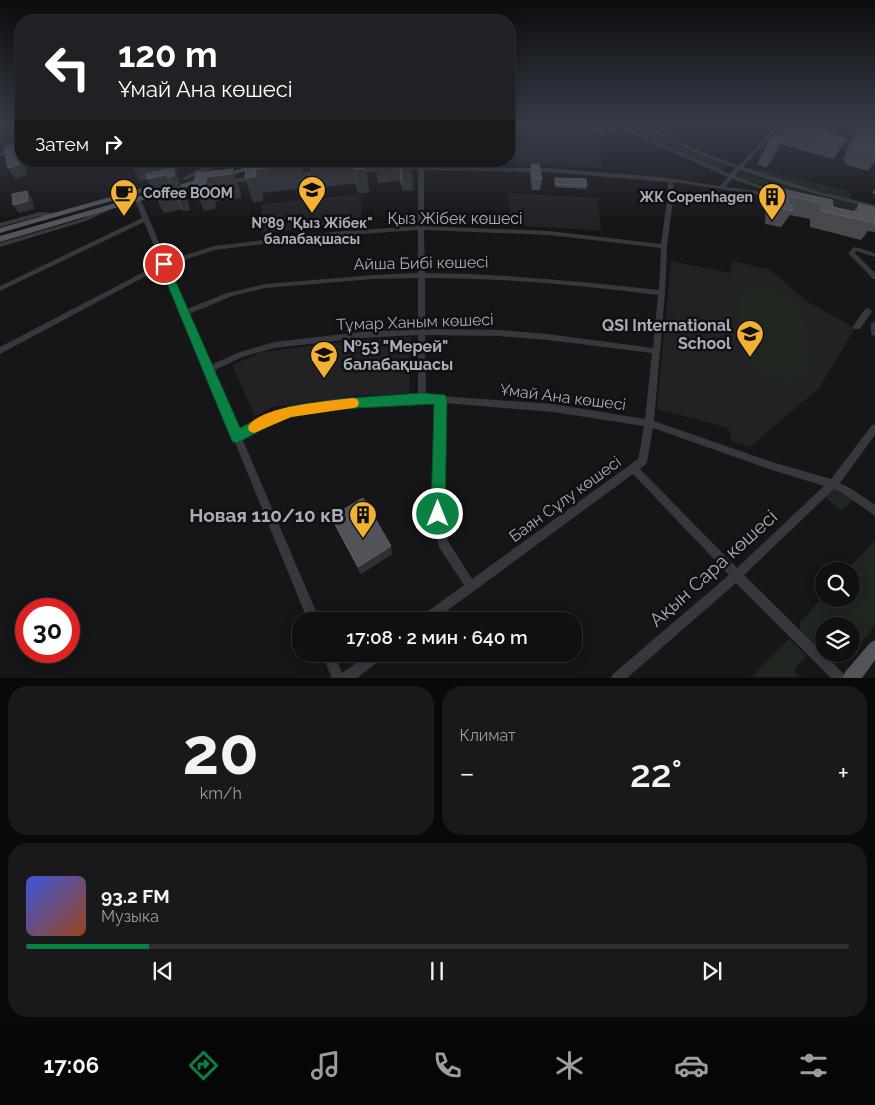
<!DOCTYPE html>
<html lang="ru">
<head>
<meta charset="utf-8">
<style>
	:root { --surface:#101012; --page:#19191b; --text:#f1f3f6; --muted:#9c9d9f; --line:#303032; --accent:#0b8043 }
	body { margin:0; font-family:Raleway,sans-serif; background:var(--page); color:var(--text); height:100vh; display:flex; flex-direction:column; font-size:19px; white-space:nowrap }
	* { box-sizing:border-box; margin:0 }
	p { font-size:16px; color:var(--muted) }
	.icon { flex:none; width:28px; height:28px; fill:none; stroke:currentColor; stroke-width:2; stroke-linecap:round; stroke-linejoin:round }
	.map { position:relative; height:678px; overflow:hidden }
	.panel { display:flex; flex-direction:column; gap:8px; padding:8px; background:#09090a; flex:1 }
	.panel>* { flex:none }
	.guide { position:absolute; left:15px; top:15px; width:500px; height:152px; border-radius:20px; box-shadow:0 2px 12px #0003,0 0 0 1px var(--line); background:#202124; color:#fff; overflow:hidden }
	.fabs { position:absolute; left:815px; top:562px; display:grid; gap:10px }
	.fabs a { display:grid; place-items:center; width:45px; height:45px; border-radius:50%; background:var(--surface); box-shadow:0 2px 12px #0003,0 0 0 1px var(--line); font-size:25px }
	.speed { position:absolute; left:15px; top:598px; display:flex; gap:10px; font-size:25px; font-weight:700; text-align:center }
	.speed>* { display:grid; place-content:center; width:65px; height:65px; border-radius:50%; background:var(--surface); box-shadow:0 2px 12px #0003,0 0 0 1px var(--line); line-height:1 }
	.speed .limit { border:8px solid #d22; background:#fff; color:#111 }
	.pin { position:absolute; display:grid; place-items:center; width:42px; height:42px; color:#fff; margin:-21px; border:2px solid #fff; border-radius:50%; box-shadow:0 1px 5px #0007 }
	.me { position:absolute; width:55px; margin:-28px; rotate:0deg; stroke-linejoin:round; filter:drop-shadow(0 0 4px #0008) }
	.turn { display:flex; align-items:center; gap:18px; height:105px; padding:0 20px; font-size:22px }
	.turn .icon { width:65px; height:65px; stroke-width:2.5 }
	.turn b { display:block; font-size:35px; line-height:42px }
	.then { display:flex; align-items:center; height:48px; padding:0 20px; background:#0003; gap:10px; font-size:19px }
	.big { font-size:38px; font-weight:600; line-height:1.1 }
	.panel .widget { flex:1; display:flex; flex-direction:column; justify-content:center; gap:8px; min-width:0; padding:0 18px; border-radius:20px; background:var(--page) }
	.panel .dial { align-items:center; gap:0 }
	.dial b { font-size:65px; line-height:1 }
	.song { display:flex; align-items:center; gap:15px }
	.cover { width:60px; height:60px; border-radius:8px; background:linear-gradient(135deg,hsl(230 70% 55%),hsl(20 70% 35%)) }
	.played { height:5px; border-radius:2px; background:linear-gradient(90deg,var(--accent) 15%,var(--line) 15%) }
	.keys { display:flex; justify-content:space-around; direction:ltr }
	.heat { display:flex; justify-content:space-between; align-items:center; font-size:28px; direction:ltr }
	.panel .tiles { flex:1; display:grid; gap:8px; grid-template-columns:1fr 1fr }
	.widget:last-child { grid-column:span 2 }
	.trip { position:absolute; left:292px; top:612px; width:290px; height:50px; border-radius:20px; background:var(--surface); box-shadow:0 2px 12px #0003,0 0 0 1px var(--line); font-weight:600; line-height:50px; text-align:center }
	.menu { display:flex; height:80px; justify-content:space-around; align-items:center; background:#060607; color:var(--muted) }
	.menu .icon { width:35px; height:35px }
	.menu .current { color:var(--accent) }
	.menu b { font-size:22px; color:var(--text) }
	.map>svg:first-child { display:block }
	.built { fill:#222225 }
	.green { fill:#1e261f }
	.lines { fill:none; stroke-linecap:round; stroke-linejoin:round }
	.minor { fill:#37383d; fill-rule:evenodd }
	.major { fill:#53555c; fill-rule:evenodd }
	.wall { fill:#47494d }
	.shaded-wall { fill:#2f3033 }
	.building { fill:#525359; stroke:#5f6168 }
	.route { fill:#0b8043; stroke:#07532c }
	.slow { fill:#f59e0b }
	.labels { text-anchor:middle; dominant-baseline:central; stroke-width:5; stroke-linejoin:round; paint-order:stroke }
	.far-poi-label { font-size:14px; font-weight:bold; fill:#a8adb8; stroke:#111113; text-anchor:start }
	.street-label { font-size:16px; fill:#a8adb8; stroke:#111113 }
	.poi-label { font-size:16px; font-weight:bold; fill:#a8adb8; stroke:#111113; text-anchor:end }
	.near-poi-label { font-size:19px; font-weight:bold; fill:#a8adb8; stroke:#111113; text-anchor:end }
	.near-street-label { font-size:19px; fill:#a8adb8; stroke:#111113 }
</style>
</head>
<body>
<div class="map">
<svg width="875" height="678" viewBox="0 0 875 678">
	<rect width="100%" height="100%" fill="#161618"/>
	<!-- built -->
	<path class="built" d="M509,127H577L599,139L603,168L484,161H509Z
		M508,193L598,198L601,231L511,225Z
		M361,194L362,223L262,234V204Z
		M671,261L730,273L732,261L769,269L808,302L855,328L819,388L750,447L732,442L728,428L657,409Z
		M411,337L409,393L355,396L273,407L255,416L232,365L262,352L339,342Z"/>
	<!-- green -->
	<path class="green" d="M628,127H642L682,147L726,165L720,170L677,152Z
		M749,167L852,192L850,199H846L747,170Z
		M743,173L777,184L867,208L856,212L835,207L739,178Z
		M756,285C809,290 804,322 811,364C806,397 755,376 744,356C738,342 739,313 738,298C741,288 746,287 756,285Z
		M833,489L848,495L853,500L841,511L824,497Z
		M875,540V625L848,661L833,654H851V626H824V649L815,645L800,631V622L824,596V599H851V571H846Z
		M789,639L806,656L794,670L801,677H751Z"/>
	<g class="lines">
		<!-- minor -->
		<path class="minor" d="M619,127H624L730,174L736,168L698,154L642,127H647L702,152L739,166L775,127H779L743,167L817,191L875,205V209C829,198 784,186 740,170L735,176L773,190L772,191H768L732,179L725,187L781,194L784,196L781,198L673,182L674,192L667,246L665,293L654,421L772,462L831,479L872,425L875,424V435L840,483L850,488L875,505V516L844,494L834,489L744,575L844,674L846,678H831L736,583L627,678H611L613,674L729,575L633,474L433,621H418L420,617L464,585L439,547L434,524L432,503L437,403L422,401L338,408L291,415L274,421L242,438L320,621H308L234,440L232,437V436L204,370L182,315L180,313L181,312L163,267L0,354V347L161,263L144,222L0,291V286L142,218L132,193L135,191L138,193L167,261L214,246L332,232L418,226V170L402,169V167L404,166L419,167L421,165L423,167L548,168L660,177L720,186L728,177L619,128ZM424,170L548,172L668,182V192L661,244L549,231L424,226ZM418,230V273L373,275L266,284L227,293L187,309L168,265L215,250L332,236ZM424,230L549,235L661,248L659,290C581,281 503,274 425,273ZM418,278V329L361,332L274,342L237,353L211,365L189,314L232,296L266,288L373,279ZM425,278C503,278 581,285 658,295L653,348L547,334L499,330L425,329ZM418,335V395L338,400L291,407L268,415L239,431L213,371L242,357L274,348L361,338ZM425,335L499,336L547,340L652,353L645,419L553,404L426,395ZM445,403L553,412L644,426L639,455L638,459L472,579L448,541L444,524L442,503ZM653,428L772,470L824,486L737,568L640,469L645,465L647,462Z
			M21,148V150L0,156V152Z
			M229,161H238L201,172L186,180L181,179L197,170Z
			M385,167L388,169L387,170L357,173L354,171L357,169Z
			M320,172L322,173V175L294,177L291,175L294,173Z
			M256,177L258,178V180L227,183L224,181L227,179Z
			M109,206L112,208L111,209L86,221L0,247V243L82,219Z
			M40,212L56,213L59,215L56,217L40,216L0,227V223Z
			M855,247L875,253V257L856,251L855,253L875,273V279H873L848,253L853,248Z
			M868,308L872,311L871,313L860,329H854L853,327L854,325L865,309Z
			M875,321V337L871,334V324Z
			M322,654H334L342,673L369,654H385L383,658L357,678H332Z"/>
		<!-- major -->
		<path class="major" d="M267,161H279L222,178L218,176Z
			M203,178L210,180L0,242V236Z
			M160,183L167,185L0,233V228Z
			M875,640V660L862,678H843L845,672L870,643Z"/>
	</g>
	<!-- wall -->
	<path class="wall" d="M594,127H614L612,131L601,135L593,131Z
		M782,127H809L847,139L837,154L833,159L781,144L771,162L766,168L757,164L769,141L777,136Z
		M861,127L875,131V161L868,171L845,164L846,161L843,160L850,142Z
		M130,161H174L178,171L175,172L188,202L190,210L184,211L182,209L164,213L147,179L140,181Z
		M364,161L369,192L358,193L356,183L314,188L309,164Z
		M375,161H410L413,190L403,191L400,180L378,183Z
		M531,164L542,179L540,190H532L530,175Z
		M555,178L587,186L586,189L555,187Z
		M776,188L832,200L833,207L853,212L859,204L875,208V232L868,231L861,240L810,227V219L790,215L781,227L765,224L766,204Z
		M875,188V194L872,193Z
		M331,517L392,554L361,574Z"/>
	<!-- shaded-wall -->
	<path class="shaded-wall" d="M3,127H15V128L6,130Z
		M604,127H614L612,131L601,135Z
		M784,138L771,162L766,168L779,144Z
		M847,139L837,154L833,159L843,143Z
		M16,144L21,152V161H24L27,175L15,178L8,168Z
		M130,161H174L178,171L175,172L188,202L190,210L184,211L168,177L166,175L182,209L164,213L147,179L140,181Z
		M301,161L307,188L263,193V201L253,202L245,178L256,169Z
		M333,161H353L356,183L314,188L309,164Z
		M375,161H399L400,180L378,183Z
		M412,166L413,190L403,191L402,167Z
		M366,168L369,192L358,193L355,169Z
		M233,169L241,193V198L216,201L215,209L204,211L194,186L207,177Z
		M27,191L32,199L34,209L19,213L13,205Z
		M391,546L392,554L361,574L358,567Z"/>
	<!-- building -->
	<path class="building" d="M785,127H809L847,139L843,143Z
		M861,127L875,131V154L856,148L857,146L854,145Z
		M774,135L784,138L779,144L769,141Z
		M16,144L19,165L8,168L4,147Z
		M286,161H301V164L256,169L255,177L245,178L246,166Z
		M309,161H333L309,164Z
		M353,161H364L366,168L355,169Z
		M400,161H410L412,166L402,167Z
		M531,164L539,165L542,179H534Z
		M173,168L175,175L168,177L166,175L147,179L146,174Z
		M233,169L232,174L207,177L205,185L194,186L196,173Z
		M555,178L586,179L587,186L555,184Z
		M776,188L832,200L833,207L860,213L859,204L875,208V213L873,212L875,223L821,211V203L788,196V205H792V211L775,207Z
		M27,191L28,201L13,205L12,194Z
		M363,498L391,546L358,567L331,517Z"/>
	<!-- sky -->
	<linearGradient id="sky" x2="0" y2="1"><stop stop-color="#0c0c0d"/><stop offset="0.57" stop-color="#363c48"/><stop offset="1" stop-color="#363c48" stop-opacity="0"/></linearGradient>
	<rect width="875" height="222" fill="url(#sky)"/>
	<!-- route -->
	<path class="route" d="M164,260L168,264L240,428L267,414L291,406L338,399L422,393L445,395L447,399L445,514L443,519L438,521L433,519L431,514L434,404L338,409L291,417L276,422L241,441L236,443L232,441L159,264Z"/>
	<!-- slow -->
	<path class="slow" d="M353,398L357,399L359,403L357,407L353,408L291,417L254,433L249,431L248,427C258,406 330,401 353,398Z"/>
	<!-- icons -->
	<defs>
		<symbol id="school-pin" viewBox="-11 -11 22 30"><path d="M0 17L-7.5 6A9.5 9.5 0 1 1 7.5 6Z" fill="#f2b134" stroke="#111113"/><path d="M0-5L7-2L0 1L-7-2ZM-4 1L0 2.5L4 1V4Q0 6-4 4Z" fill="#111"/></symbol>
		<symbol id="cafe-pin" viewBox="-11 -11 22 30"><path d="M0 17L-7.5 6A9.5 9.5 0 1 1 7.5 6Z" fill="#f2b134" stroke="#111113"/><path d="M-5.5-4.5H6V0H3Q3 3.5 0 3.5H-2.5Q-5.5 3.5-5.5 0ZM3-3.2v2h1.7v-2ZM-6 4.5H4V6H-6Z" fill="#111"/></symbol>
		<symbol id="building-pin" viewBox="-11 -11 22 30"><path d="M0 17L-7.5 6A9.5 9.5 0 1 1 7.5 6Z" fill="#f2b134" stroke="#111113"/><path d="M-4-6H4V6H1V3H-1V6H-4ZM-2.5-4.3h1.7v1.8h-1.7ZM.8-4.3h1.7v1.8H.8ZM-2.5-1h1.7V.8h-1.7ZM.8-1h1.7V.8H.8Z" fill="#111"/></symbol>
	</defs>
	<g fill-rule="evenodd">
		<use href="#school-pin" x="296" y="174" width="32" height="43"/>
		<use href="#cafe-pin" x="108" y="177" width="32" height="43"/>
		<use href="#building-pin" x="756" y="181" width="32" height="43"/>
		<use href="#school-pin" x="734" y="318" width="32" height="43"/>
		<use href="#school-pin" x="308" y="339" width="32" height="43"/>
		<use href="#building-pin" x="347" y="499" width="32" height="43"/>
	</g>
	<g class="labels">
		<!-- far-poi labels -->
		<g class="far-poi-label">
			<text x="143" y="193">Coffee BOOM</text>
			<text x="753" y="197" text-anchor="end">ЖК Copenhagen</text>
			<text x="312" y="223" text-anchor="middle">№89 "Қыз Жібек"<tspan x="312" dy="16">балабақшасы</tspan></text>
		</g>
		<!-- street labels -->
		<g class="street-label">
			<text x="455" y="218">Қыз Жібек көшесі</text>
			<text transform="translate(421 263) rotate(-1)">Айша Бибі көшесі</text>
			<text transform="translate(415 322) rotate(-2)">Тұмар Ханым көшесі</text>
			<text transform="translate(563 397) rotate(7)">Ұмай Ана көшесі</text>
			<text transform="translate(565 499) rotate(-36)">Баян Сұлу көшесі</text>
		</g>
		<!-- poi labels -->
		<g class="poi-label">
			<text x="731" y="325">QSI International<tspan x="731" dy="18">School</tspan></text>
			<text x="343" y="346" text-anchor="start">№53 "Мерей"<tspan x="343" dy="18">балабақшасы</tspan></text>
		</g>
		<!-- near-poi labels -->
		<g class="near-poi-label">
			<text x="344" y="515">Новая 110/10 кВ</text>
		</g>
		<!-- near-street labels -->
		<g class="near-street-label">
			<text transform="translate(713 568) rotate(-42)">Ақын Сара көшесі</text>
		</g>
	</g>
</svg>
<div class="fabs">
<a><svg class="icon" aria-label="search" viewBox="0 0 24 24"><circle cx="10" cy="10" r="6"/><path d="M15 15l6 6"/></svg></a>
<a><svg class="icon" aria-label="layers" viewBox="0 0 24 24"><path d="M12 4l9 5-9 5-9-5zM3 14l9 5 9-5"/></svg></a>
</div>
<div class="speed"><div class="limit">30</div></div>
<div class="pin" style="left:164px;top:264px;background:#d93025"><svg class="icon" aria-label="arrive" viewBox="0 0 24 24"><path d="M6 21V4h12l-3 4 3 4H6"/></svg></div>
<svg class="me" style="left:438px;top:514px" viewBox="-20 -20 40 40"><circle r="17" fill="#0b8043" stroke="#fff" stroke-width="3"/><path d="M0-11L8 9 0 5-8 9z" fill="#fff"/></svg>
<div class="trip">17:08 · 2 мин · 640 m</div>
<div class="guide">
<div class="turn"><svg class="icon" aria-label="left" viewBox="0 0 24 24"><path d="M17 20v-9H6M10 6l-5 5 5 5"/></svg><div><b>120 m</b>Ұмай Ана көшесі</div></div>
<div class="then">Затем<svg class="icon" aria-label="right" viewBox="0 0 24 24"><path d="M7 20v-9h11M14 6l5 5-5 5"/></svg></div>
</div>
</div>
<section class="panel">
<div class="tiles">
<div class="widget dial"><b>20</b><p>km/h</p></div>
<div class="widget"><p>Климат</p>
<div class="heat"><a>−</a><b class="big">22°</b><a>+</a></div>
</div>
<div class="widget">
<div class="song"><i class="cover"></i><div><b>93.2 FM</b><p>Музыка</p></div></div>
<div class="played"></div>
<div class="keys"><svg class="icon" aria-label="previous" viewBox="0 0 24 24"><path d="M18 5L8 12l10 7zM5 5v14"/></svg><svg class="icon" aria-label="pause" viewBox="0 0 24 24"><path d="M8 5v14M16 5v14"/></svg><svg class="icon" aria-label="next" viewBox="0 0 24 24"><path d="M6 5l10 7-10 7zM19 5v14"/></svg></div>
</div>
</div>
</section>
<nav class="menu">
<b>17:06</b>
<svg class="icon current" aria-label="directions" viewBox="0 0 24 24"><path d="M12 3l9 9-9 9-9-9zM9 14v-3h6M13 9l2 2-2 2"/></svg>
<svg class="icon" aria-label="music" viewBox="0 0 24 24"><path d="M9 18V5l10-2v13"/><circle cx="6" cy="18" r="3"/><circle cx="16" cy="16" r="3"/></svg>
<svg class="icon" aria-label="phone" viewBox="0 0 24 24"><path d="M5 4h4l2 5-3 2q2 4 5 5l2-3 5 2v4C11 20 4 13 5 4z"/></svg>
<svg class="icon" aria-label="climate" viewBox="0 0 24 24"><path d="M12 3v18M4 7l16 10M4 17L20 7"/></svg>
<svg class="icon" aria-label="car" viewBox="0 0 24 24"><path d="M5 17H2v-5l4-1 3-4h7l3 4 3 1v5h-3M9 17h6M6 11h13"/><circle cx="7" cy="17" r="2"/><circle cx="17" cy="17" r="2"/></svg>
<svg class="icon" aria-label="filters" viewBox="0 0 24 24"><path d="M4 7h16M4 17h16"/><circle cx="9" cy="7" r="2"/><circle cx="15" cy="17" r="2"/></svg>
</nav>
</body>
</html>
